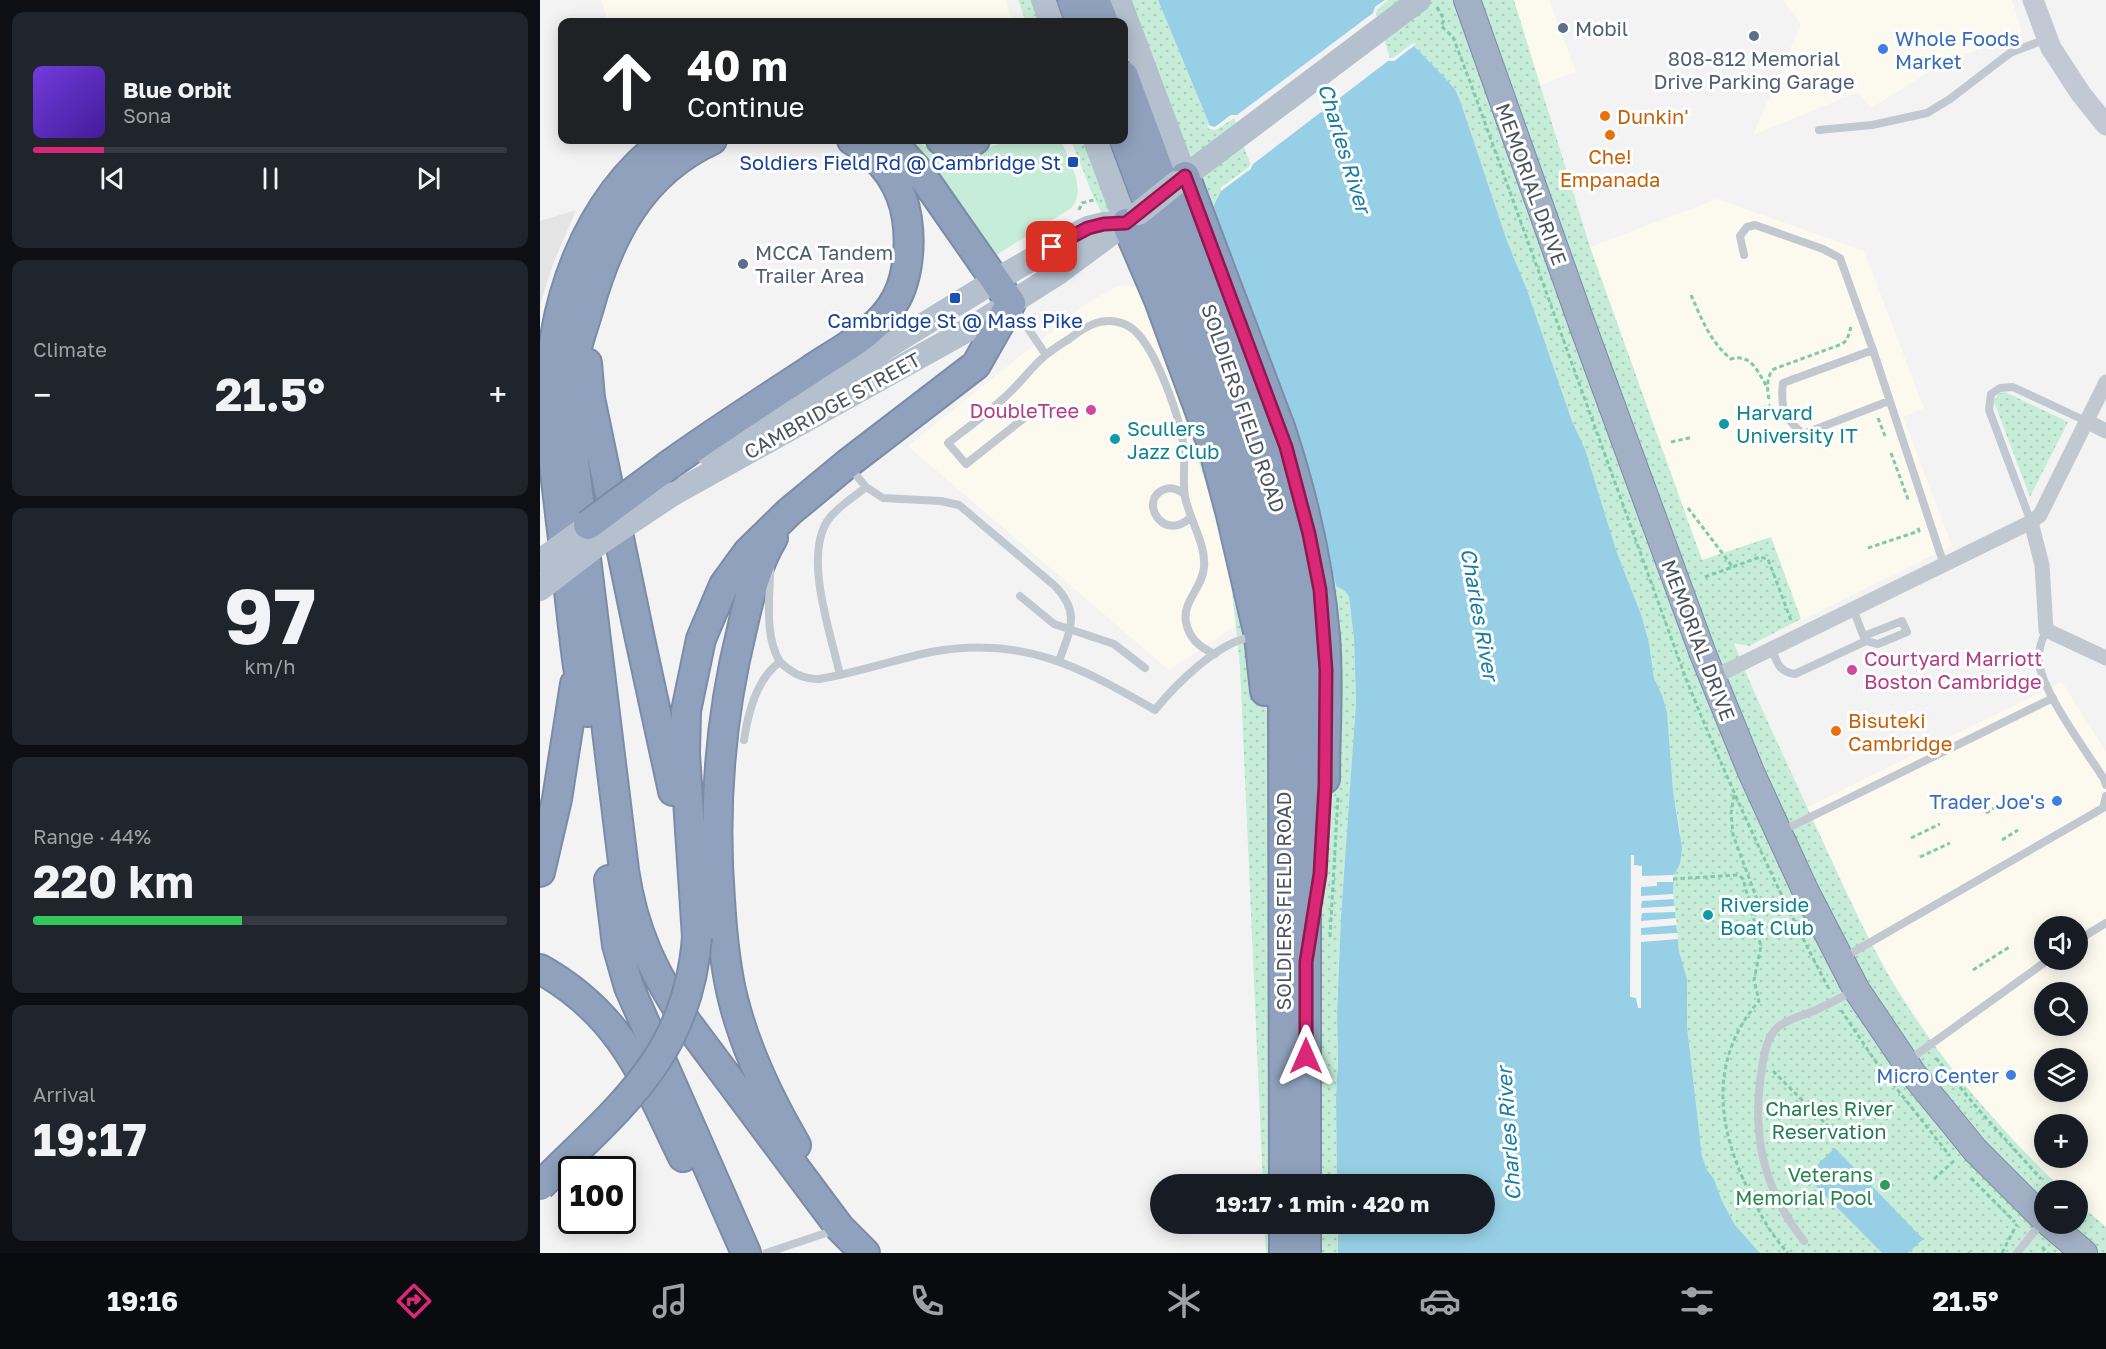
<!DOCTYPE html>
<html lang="en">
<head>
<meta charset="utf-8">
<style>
	:root { --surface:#171b24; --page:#20242c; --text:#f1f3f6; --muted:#9ea1a6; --line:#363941; --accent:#db2777 }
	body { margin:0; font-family:"Golos Text",sans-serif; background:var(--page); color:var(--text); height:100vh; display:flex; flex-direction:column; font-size:22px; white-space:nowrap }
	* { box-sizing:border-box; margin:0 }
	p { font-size:20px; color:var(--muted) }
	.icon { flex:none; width:33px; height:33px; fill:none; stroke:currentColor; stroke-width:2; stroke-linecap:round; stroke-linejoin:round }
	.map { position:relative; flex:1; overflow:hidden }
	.sheet { display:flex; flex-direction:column; gap:12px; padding:12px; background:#0d0f14; width:540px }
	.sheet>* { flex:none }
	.banner { position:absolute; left:18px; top:18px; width:570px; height:126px; border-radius:12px; box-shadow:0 3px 15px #0003; background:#202124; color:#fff; overflow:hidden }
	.tools { position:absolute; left:1494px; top:916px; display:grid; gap:12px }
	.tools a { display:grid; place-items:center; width:54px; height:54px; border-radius:50%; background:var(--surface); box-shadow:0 3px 15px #0003; font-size:30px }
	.speed { position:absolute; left:18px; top:1156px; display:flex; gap:12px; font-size:30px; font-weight:700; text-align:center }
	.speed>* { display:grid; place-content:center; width:78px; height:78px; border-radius:50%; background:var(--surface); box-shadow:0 3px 15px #0003; line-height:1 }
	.speed .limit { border:3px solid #111; border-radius:9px; background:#fff; color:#111 }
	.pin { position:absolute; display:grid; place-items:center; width:51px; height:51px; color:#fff; margin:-26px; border-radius:12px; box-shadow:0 3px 9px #0006 }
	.me { position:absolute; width:66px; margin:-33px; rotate:0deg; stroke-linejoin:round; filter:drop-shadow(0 0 4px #0008) }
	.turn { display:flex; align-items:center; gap:21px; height:126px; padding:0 30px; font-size:27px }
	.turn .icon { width:78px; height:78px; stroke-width:2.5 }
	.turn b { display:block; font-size:42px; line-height:51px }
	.big { font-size:45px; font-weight:700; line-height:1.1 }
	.sheet .tile { flex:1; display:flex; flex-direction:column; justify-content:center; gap:9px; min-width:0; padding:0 21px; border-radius:12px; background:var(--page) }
	.sheet .dial { align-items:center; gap:0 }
	.dial b { font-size:78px; line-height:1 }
	.song { display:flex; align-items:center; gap:18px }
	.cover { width:72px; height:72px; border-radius:9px; background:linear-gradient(135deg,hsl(260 70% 55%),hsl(260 70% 35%)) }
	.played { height:6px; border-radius:3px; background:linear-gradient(90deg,var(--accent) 15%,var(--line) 15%) }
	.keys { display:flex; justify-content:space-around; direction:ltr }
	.heat { display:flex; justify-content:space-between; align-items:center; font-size:33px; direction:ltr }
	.charge { height:9px; border-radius:4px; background:linear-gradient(90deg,#34c759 44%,var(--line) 0) }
	.trip { position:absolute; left:610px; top:1174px; width:345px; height:60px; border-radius:30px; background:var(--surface); box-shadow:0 3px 15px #0003; font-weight:700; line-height:60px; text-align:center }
	.tab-bar { display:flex; height:96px; justify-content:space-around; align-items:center; background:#090b0e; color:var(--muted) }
	.tab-bar .icon { width:42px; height:42px }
	.tab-bar .on { color:var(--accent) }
	.tab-bar b { font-size:27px; color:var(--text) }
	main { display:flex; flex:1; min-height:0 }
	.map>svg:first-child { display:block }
	.commercial { fill:#fcf9ef; fill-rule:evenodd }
	.education { fill:#e5e4e4 }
	.green { fill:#c6edd8 }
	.park { fill:url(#park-dots) }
	.water { fill:#97d0e6 }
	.pier { fill:#f4f3f3 }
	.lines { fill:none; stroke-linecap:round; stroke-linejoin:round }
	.trunk-casing { stroke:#7a8ca8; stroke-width:28 }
	.motorway-casing { stroke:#7a8ca8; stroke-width:32 }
	.path { stroke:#80c9aa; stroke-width:3; stroke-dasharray:4.5 3; stroke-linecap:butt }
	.service { stroke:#c2c8cf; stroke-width:8 }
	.minor { stroke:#c2c8cf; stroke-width:15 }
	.secondary { stroke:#c2c9d4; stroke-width:21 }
	.primary { stroke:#b5c0ce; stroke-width:24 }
	.trunk { stroke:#a2b0c5; stroke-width:26 }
	.motorway { stroke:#8fa1bc; stroke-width:28 }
	.motorway-bridge-casing { stroke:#7a8ca8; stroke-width:32; stroke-linecap:butt }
	.primary-bridge { stroke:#b5c0ce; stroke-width:24 }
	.motorway-bridge { stroke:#8fa1bc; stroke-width:28 }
	.route-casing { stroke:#8e194d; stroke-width:15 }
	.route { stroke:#db2777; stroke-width:10 }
	.service-dot { fill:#5c6f8a; stroke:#fff; stroke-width:2 }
	.shop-dot { fill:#3f7fe0; stroke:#fff; stroke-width:2 }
	.food-dot { fill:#e8710a; stroke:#fff; stroke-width:2 }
	.transit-dot { fill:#1a4fb4; stroke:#fff; stroke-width:2 }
	.hotel-dot { fill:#d1479c; stroke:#fff; stroke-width:2 }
	.culture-dot { fill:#0f9aa8; stroke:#fff; stroke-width:2 }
	.leisure-dot { fill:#2e9e5b; stroke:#fff; stroke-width:2 }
	.labels { text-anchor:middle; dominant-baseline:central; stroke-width:6; stroke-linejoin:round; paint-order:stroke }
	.service-label { font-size:20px; fill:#4e5e75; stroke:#fff; text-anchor:start }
	.shop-label { font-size:20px; fill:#366cbe; stroke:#fff; text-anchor:end }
	.food-label { font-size:20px; fill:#c56008; stroke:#fff; text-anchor:start }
	.transit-label { font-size:20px; fill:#164399; stroke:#fff; text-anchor:end }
	.street-label { font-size:20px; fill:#4b545e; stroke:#fff }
	.hotel-label { font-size:20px; fill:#b23c85; stroke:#fff; text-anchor:end }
	.culture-label { font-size:20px; fill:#0d838f; stroke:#fff; text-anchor:start }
	.park-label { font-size:20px; fill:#207c55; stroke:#fff }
	.leisure-label { font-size:20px; fill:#27864d; stroke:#fff; text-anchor:end }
	.water-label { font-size:21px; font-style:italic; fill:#187ca4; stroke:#fff }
</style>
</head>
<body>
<main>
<section class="sheet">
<div class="tile">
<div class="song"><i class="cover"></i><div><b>Blue Orbit</b><p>Sona</p></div></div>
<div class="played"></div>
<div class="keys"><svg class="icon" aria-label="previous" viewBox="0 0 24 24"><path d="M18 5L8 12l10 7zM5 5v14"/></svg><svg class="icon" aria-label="pause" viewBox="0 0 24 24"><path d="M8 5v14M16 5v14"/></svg><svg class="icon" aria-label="next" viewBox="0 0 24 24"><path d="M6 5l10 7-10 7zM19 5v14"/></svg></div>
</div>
<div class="tile"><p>Climate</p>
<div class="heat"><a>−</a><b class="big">21.5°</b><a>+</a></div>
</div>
<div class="tile dial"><b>97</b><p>km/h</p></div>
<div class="tile"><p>Range · 44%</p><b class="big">220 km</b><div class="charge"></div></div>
<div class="tile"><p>Arrival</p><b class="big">19:17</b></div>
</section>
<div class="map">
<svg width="1566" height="1253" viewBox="0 0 1566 1253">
	<defs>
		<pattern id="park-dots" width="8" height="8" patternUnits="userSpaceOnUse" patternTransform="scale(1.5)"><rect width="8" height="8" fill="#c6edd8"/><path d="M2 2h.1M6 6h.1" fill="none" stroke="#accdbc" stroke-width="1.8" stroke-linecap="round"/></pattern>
	</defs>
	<rect width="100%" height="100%" fill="#f4f3f3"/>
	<!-- commercial -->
	<path class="commercial" d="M61,0H465L471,17V22H68Z
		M964,0H1009L1036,72L992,88Z
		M1243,0H1472L1482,33L1391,67L1390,71L1331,108L1318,92L1213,135L1261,24Z
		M1177,199L1324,251L1384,408L1363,417L1412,546L1209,646L1162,561L1050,247Z
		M585,285L595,288L601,293L650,422L651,438L670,496L686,557L698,624L629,670L368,446L544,305L576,287Z
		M1522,682L1566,752V1227L1538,1203V1191H1524L1479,1147L1420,1080L1393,1043L1346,971L1331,943L1267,807ZM1504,927H1538V960H1504ZM1504,993H1538V1026H1504ZM1504,1059H1538V1092H1504ZM1504,1125H1538V1158H1504Z"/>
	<!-- education -->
	<path class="education" d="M36,210L13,264L0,305V221Z"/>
	<!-- green -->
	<path class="green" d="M468,140H521C528,159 549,192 530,209L453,257L376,146V142C383,144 388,148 394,150C420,158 444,151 468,140Z"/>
	<!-- park -->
	<path class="park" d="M478,0H618L670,126L697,116L713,164L675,220L693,258L757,430L779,507L796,586L805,591L809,597L814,639L816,702L801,916L797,1014L798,1062L796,1096L797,1185H723L700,666L692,590L686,557L670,496L651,438L650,422L605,297L553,196L531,140H584V22H486Z
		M845,0H974L1050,247L1162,560L1231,537L1261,619L1209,646L1194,643C1214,695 1239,745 1262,796C1289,854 1314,913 1345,969C1392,1052 1455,1125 1524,1191H1504V1224H1538V1203L1566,1227V1253H1220L1195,1225L1182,1201L1174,1179L1167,1170L1162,1156L1147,1026V979L1139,951L1133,894L1134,875L1140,864V831L1133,790L1127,712L1122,695L1114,678L1109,643L1102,617L1076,550L1045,449L1032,421L987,290L967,241L921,103L916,91L908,81L874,46L854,61H848L835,7Z
		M1465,392L1528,422L1490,497L1454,402L1458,394Z
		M724,1224H798V1253H726Z"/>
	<!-- water -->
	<path class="water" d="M618,0H845L835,7L848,61H854L874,46L908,81L916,91L921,103L967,241L987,290L1032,421L1045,449L1076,550L1102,617L1109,643L1114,678L1122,695L1127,712L1133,790L1142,849L1140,864L1134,875L1133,894L1139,951L1147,979V1026L1162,1156L1167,1170L1174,1179L1182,1201L1195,1225L1220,1253H798V1224H945V1185H797L796,1096L798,1062L797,1014L801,916L816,702L814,639L809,597L805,591L796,586L779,507L757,430L693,258L675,220L674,205L681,191L711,169L697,116L691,115L675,127L670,126Z
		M1295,1148L1383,1239L1368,1253H1342L1266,1176Z"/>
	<!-- pier -->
	<path class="pier" d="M845,0H848L838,9L836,13L850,58H853L873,43L876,44L854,61H848L713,164L711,168L681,191L680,188L709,167L710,164L694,118L676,130L669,129L667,125L675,127L691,115H697L833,13L835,7Z
		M1091,855H1094V865L1102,866V876L1134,875L1133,882H1117V886L1101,887V896L1133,894L1134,899L1102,901L1101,908L1135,906V912L1102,913L1101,921L1136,918L1137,925L1101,928V935L1138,933V939L1101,942V1008H1098L1096,998L1090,997Z"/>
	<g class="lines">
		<defs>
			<path id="trunk" d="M927,0L1043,327L1163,654L1211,772L1265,890L1316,989L1374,1075L1435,1150L1504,1219
				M1510,1224L1544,1253"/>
			<path id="motorway" d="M532,0L540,22
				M555,0L564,22
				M584,76L713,425L741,514L753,574L761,636L766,728V1185
				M584,139L698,447L716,505L735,597L739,630L743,694L744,1185
				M172,140C100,173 68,238 48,311C43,328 36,345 34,363C29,398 31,433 35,468L84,870C93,931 113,972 147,1023L300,1228L325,1253
				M401,140L417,142L435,140
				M645,176L741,430C763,497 779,566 785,636C789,684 785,731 785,779
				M586,223L619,300L673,447L691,515L719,636L725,691
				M47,363L50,398L100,639L133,791
				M129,465C175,432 222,402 269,371C297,352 332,335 351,307C368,284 371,246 367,219C362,184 342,158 312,140
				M233,538C216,566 209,598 202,629C180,718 173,808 180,900C182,933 185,967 193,999C206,1051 229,1099 256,1145
				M47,712C44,694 39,677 37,659C31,614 27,568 21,523C17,484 10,444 10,405C9,306 45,201 126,140
				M0,872L17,799L35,684
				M69,880L77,945L89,987L206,1253
				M157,937L145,754L146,711L161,639L184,585L208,552L249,512L307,464L436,365L471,303L381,174L363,154L346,140
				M0,969C82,1015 104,1077 143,1157
				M744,1224V1253
				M766,1224V1253"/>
		</defs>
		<!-- trunk casing -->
		<use href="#trunk" class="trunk-casing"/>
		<!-- motorway casing -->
		<use href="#motorway" class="motorway-casing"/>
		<!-- path -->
		<path class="path" d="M897,7L904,20L901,26L913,37L932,87L1146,679C1189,785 1237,890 1290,991
			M539,210L542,203L557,199
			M1151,295C1161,318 1171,343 1191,359C1211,353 1218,372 1227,387
			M1229,399C1227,390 1226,376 1234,369L1302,344L1307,340L1311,327
			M1215,411L1230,405
			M1338,418L1345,436
			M1131,442L1153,437
			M1351,453L1369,502
			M1148,508L1192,566
			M1328,548L1379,531L1378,528
			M1165,577L1220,557L1228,559L1252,623
			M1194,795L1191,813L1193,835L1218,902
			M1446,813L1469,799
			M1371,838L1400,824
			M1462,840L1478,830
			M1380,857L1410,843
			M1133,879L1199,875L1203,879L1221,946L1214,980L1219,1001C1166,1062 1178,1133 1213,1199C1222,1218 1233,1237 1248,1253
			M1199,904L1244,899
			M790,937L798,797
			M1433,970L1471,946
			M1301,1010L1338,1065L1410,1156
			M1396,1058L1438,1109L1501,1179
			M1233,1071L1296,1134
			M1431,1178L1475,1222
			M1394,1179L1414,1161
			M1502,1247L1508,1253
			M1428,1252L1429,1253
			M1462,1253L1477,1224"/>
		<!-- service -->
		<path class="service" d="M1279,130L1332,125L1387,113L1410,99L1470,53L1506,39
			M1204,255L1200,236L1207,227L1215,225L1283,249L1300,258L1333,350L1404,565
			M475,309L506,355
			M1333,350L1243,383C1240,407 1244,418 1263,434L1349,401
			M483,419L426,464L408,443C427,428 447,414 465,397C480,384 491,367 506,355C513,349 521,344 529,339C537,333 546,326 556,323C569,319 585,321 595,331C616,350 639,415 643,443C646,461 642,481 645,497C650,521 666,544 664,567C663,587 642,602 646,622C649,639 660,648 675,654
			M311,469L326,487L343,498L401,501L419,505L515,586C541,613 530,630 519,661
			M644,494C638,489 631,486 623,490C599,500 622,543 650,518
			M1491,522L1449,410L1451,394L1460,388L1473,387L1548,422
			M230,569C230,599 224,636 240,662
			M480,596L514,624L574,644L605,668
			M1313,609L1325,640
			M1506,630C1502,640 1498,650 1499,661C1501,691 1547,752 1564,779L1566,785
			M1232,649C1237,663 1239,672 1255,674L1326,641L1338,644L1367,632L1362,621L1324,636
			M300,675C291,634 263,557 288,520C297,507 314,497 326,487
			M204,740C208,713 217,678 240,662C252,673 262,679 279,679C317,673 353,660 391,652C481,635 539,666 615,710C635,685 679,641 712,637
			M1242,831L1513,698
			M1538,940L1566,923
			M1303,958L1563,808L1566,796
			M1369,1060L1508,960
			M1264,1241C1223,1189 1211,1134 1222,1068C1224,1054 1227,1037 1238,1027C1250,1017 1267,1015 1280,1008C1291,1003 1302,997 1313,991
			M226,1253L295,1230
			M1477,1253L1502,1222"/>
		<!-- minor -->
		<path class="minor" d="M1548,422L1566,431
			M1491,522L1502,565L1506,630L1566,658
			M1172,678L1491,522L1500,515L1566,382"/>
		<!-- secondary -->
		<path class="secondary" d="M1493,0L1511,48L1541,94L1566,125"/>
		<!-- primary -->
		<path class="primary" d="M503,0L511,22
			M579,0L645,176
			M555,140L586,223
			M636,183L879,0
			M167,453L277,390L456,280L532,236L548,228L564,224L586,223
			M133,494L433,327L518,273L599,213"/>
		<!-- trunk -->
		<use href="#trunk" class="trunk"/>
		<!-- motorway -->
		<use href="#motorway" class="motorway"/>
		<defs>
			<path id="motorway-bridge" d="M48,525L129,465
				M0,1186C79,1107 148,1057 157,937"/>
		</defs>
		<!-- motorway-bridge casing -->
		<use href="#motorway-bridge" class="motorway-bridge-casing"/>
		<!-- primary-bridge -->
		<path class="primary-bridge" d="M599,213L636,183
			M0,561L64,515
			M0,589L61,542L133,494"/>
		<!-- motorway-bridge -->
		<use href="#motorway-bridge" class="motorway-bridge"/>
	</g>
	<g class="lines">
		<defs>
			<path id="route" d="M512,247L548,228L564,224L586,223L645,176L746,447L769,534L780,590L786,670L785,786L780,874L766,962V1056"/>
		</defs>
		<!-- route casing -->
		<use href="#route" class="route-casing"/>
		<!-- route -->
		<use href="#route" class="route"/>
	</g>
	<!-- markers -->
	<g class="service-dot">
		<circle cx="1023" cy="28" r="6"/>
		<circle cx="1214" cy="36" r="6"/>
		<circle cx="203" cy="264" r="6"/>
	</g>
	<g class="shop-dot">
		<circle cx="1343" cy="49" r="6"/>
		<circle cx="1517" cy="801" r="6"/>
		<circle cx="1471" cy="1075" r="6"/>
	</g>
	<g class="food-dot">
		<circle cx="1065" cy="116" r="6"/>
		<circle cx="1070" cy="135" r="6"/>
		<circle cx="1296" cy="731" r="6"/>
	</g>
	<g class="transit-dot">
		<rect x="527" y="156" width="12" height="12" rx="3"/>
		<rect x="409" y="292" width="12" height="12" rx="3"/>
	</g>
	<g class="hotel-dot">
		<circle cx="551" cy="410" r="6"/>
		<circle cx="1312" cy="670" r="6"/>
	</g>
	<g class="culture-dot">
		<circle cx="1184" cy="424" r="6"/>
		<circle cx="575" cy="439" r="6"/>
		<circle cx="1168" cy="915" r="6"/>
	</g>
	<circle class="leisure-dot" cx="1345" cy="1185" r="6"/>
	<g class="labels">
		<!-- service labels -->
		<g class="service-label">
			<text x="1035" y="28">Mobil</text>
			<text x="1214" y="58" text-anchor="middle">808-812 Memorial<tspan x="1214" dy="23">Drive Parking Garage</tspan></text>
			<text x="215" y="252">MCCA Tandem<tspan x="215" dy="23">Trailer Area</tspan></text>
		</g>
		<!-- shop labels -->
		<g class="shop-label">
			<text x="1355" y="38" text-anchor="start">Whole Foods<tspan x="1355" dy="23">Market</tspan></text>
			<text x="1505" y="801">Trader Joe's</text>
			<text x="1459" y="1075">Micro Center</text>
		</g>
		<!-- food labels -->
		<g class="food-label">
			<text x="1077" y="116">Dunkin'</text>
			<text x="1070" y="156" text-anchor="middle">Che!<tspan x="1070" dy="23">Empanada</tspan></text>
			<text x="1308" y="720">Bisuteki<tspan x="1308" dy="23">Cambridge</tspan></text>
		</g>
		<!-- transit labels -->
		<g class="transit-label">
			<text x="521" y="162">Soldiers Field Rd @ Cambridge St</text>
			<text x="415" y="320" text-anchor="middle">Cambridge St @ Mass Pike</text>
		</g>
		<!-- street labels -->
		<g class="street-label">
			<text transform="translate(992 184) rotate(70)">MEMORIAL DRIVE</text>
			<text transform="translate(292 405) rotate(-29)">CAMBRIDGE STREET</text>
			<text transform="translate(704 408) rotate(71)">SOLDIERS FIELD ROAD</text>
			<text transform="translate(1159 640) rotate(69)">MEMORIAL DRIVE</text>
			<text transform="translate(743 901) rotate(-90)">SOLDIERS FIELD ROAD</text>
		</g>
		<!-- hotel labels -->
		<g class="hotel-label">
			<text x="539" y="410">DoubleTree</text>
			<text x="1324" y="658" text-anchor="start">Courtyard Marriott<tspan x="1324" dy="23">Boston Cambridge</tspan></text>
		</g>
		<!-- culture labels -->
		<g class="culture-label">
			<text x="1196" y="412">Harvard<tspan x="1196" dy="23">University IT</tspan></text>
			<text x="587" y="428">Scullers<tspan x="587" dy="23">Jazz Club</tspan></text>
			<text x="1180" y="904">Riverside<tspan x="1180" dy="23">Boat Club</tspan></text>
		</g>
		<!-- park labels -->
		<g class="park-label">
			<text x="1289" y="1108">Charles River<tspan x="1289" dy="23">Reservation</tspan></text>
		</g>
		<!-- leisure labels -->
		<g class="leisure-label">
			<text x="1333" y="1174">Veterans<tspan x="1333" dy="23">Memorial Pool</tspan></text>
		</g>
		<!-- water labels -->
		<g class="water-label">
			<text transform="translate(805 148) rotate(73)">Charles River</text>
			<text transform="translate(940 614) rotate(80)">Charles River</text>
			<text transform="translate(968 1134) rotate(-94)">Charles River</text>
		</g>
	</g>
</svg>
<div class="tools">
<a><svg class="icon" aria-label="sound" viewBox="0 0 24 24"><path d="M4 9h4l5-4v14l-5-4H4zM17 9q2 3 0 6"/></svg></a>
<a><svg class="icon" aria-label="search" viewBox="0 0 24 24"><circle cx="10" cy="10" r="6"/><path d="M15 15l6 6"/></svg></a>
<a><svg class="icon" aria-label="layers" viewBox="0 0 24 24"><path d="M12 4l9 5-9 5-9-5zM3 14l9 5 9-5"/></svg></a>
<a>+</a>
<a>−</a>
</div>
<div class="speed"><div class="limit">100</div></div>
<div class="pin" style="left:512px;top:247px;background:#d93025"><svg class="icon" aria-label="arrive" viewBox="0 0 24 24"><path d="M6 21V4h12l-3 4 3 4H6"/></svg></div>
<svg class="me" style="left:766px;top:1056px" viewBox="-20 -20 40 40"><path d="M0-17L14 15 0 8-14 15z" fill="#db2777" stroke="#fff" stroke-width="4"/></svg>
<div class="trip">19:17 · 1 min · 420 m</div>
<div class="banner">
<div class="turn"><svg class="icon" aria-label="ahead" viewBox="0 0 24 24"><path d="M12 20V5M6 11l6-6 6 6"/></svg><div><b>40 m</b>Continue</div></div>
</div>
</div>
</main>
<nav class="tab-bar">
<b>19:16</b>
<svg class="icon on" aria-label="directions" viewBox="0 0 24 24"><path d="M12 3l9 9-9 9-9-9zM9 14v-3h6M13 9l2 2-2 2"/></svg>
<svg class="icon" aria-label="music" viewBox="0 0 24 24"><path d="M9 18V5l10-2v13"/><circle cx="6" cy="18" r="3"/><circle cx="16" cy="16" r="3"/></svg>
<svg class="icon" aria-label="phone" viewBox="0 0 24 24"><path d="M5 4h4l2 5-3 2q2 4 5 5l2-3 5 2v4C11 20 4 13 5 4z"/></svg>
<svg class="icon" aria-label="climate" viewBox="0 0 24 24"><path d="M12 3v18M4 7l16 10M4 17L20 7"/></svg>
<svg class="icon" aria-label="car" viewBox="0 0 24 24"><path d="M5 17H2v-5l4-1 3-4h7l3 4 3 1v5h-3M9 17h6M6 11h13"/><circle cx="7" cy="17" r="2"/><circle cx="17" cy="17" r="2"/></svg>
<svg class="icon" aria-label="filters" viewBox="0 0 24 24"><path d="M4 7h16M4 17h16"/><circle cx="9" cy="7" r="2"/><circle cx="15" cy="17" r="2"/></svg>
<b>21.5°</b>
</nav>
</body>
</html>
